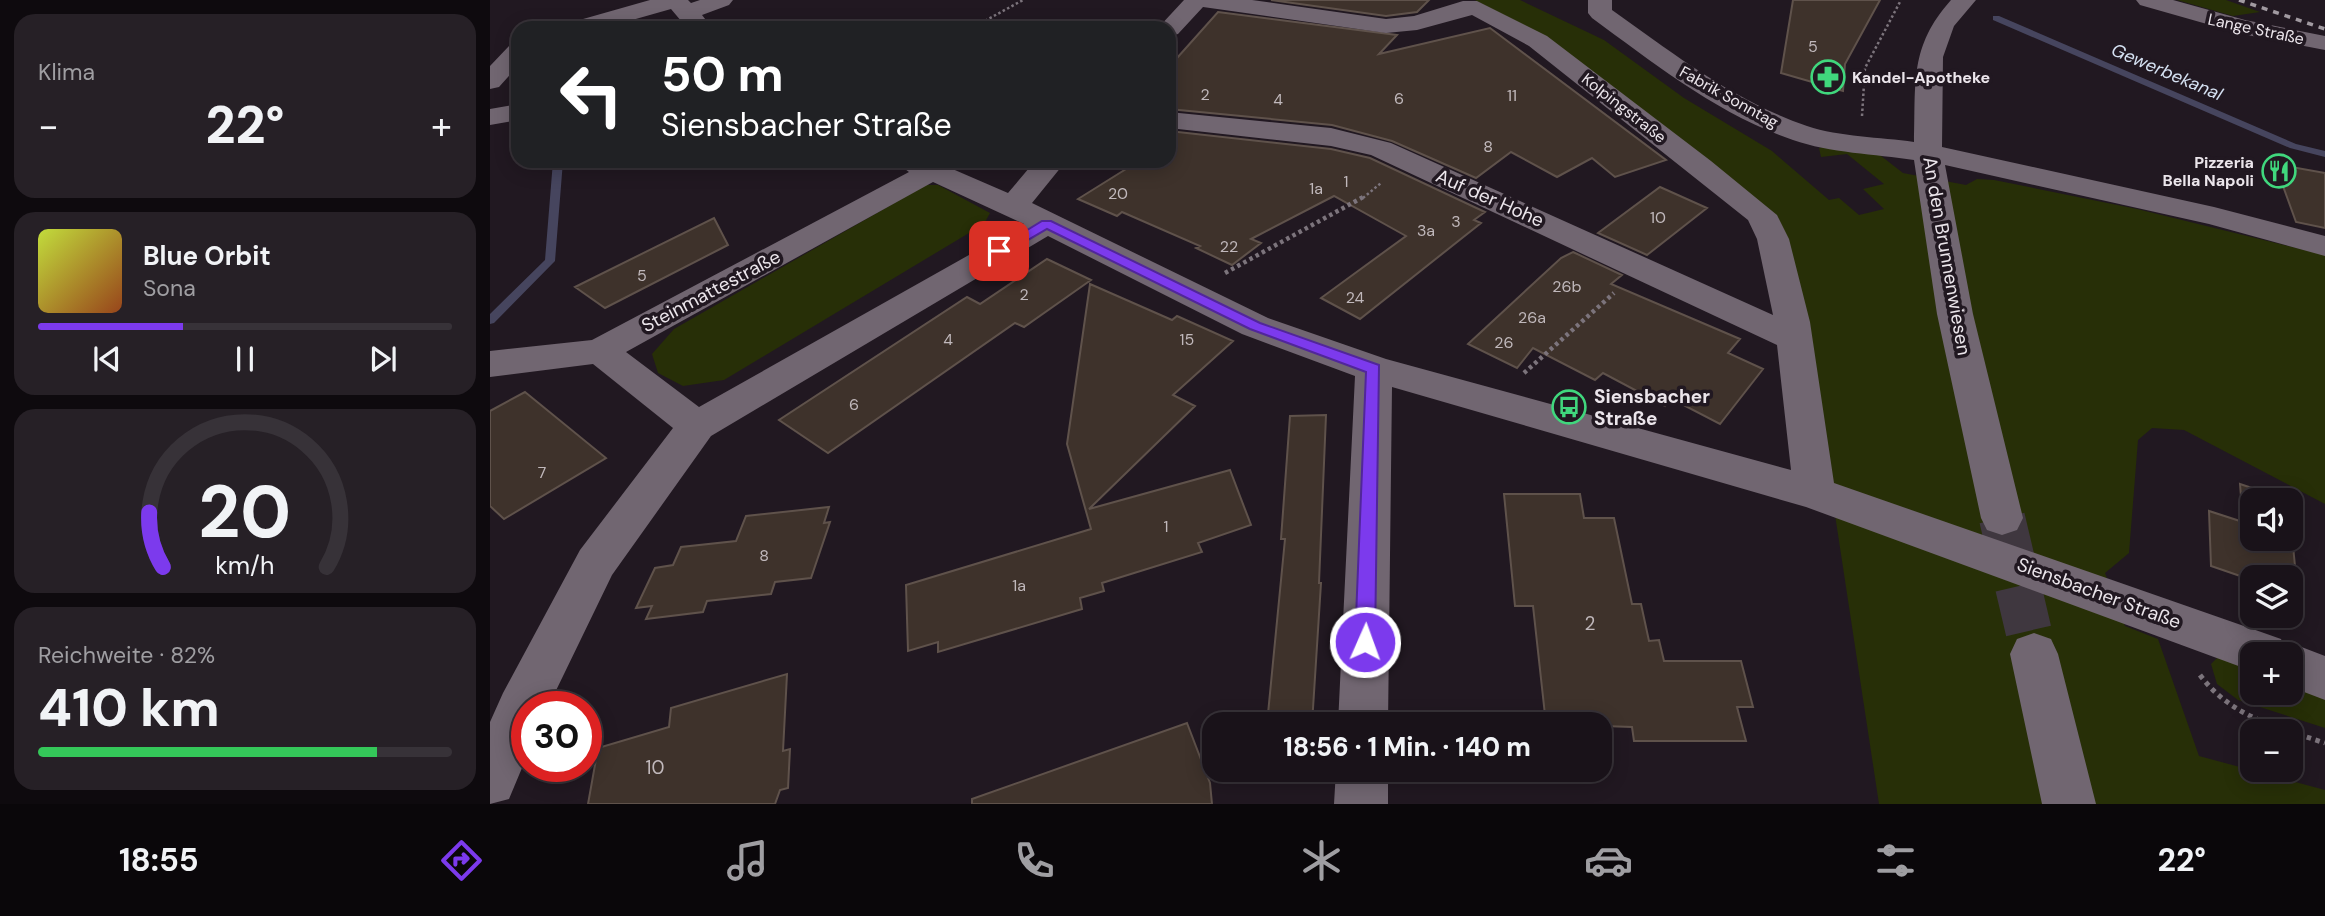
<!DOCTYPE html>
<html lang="de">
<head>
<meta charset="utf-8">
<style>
	:root { --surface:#191219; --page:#262026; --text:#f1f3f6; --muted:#9f9ea2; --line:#373238; --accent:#7c3aed }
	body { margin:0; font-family:"DM Sans",sans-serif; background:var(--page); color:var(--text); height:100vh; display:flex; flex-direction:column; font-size:26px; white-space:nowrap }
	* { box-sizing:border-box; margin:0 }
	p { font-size:23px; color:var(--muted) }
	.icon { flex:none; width:38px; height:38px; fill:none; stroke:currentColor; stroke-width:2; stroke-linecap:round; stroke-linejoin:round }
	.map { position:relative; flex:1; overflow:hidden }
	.drawer { display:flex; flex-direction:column; gap:14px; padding:14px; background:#0e0a0e; width:490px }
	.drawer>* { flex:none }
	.hud { position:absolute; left:21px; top:21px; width:665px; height:147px; border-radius:21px; box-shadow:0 4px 18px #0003,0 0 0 2px var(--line); background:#202124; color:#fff; overflow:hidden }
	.buttons { position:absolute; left:1750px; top:488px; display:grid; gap:14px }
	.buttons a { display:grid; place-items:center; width:63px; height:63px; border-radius:14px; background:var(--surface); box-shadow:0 4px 18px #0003,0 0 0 2px var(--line); font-size:35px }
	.speed { position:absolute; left:21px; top:691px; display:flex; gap:14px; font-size:35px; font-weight:700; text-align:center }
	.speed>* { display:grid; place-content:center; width:91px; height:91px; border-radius:50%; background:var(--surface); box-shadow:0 4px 18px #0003,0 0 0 2px var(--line); line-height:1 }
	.speed .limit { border:10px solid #d22; background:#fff; color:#111 }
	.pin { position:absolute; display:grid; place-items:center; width:60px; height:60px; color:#fff; margin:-30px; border-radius:14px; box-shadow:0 4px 10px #0006 }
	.me { position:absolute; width:77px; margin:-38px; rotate:2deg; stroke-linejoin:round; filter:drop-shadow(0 0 5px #0008) }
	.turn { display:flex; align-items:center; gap:24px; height:147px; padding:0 35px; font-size:32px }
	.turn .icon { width:91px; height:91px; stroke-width:2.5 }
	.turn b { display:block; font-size:49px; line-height:60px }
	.big { font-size:52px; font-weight:800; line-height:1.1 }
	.drawer .widget { flex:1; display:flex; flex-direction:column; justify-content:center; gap:10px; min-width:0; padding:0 24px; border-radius:21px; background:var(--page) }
	.drawer .dial { align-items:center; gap:0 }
	.dial svg { height:182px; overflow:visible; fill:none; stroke:var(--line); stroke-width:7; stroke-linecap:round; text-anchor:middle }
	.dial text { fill:var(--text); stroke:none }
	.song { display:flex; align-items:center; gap:21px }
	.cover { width:84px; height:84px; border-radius:10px; background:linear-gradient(135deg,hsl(70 70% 55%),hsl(20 70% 35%)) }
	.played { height:7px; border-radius:4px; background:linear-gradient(90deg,var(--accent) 35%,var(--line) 35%) }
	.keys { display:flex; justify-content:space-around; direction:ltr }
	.heat { display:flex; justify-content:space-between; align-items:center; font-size:38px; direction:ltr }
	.charge { height:10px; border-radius:5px; background:linear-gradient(90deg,#34c759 82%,var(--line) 0) }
	.trip { position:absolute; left:712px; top:712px; width:410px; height:70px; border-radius:21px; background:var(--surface); box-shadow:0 4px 18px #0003,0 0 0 2px var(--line); font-weight:800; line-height:70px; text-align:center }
	.tab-bar { display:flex; height:112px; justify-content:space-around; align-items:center; background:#0a070a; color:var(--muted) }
	.tab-bar .icon { width:49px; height:49px }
	.tab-bar .selected { color:var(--accent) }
	.tab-bar b { font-size:32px; color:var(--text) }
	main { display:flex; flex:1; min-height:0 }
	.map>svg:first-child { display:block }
	.green { fill:#272f07 }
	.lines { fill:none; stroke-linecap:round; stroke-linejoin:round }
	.stream { fill:#46455e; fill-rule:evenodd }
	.building { fill:#3e322b; stroke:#5f524b; stroke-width:2 }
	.minor-tunnel { stroke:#3f373f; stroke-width:46; stroke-dasharray:46 24; stroke-linecap:butt }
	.path-far2 { stroke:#7c747c; stroke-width:2.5; stroke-dasharray:2.5 2.5; stroke-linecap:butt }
	.path-far1 { stroke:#7c747c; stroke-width:4.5; stroke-dasharray:3.5 3.5; stroke-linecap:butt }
	.path { stroke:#7c747c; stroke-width:5; stroke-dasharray:4.5 4.5; stroke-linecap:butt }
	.minor { fill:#716671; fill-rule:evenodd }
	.rail { stroke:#a19aa1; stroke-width:3.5; stroke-dasharray:6 6; stroke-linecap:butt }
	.route { fill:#7c3aed; stroke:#51269a; stroke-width:2 }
	.labels { text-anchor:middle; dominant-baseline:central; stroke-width:7; stroke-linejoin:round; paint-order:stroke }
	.far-street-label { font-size:16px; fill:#ebe5eb; stroke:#211821 }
	.number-label { font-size:16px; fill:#c0b8bb }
	.far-poi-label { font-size:16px; font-weight:bold; fill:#ebe5eb; stroke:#211821; text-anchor:start }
	.far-water-label { font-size:18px; font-style:italic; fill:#d5e1f2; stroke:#211821 }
	.street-label { font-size:19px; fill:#ebe5eb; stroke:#211821 }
	.poi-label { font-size:19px; font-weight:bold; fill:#ebe5eb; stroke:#211821; text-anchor:start }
	.near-number-label { font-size:19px; fill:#c0b8bb }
</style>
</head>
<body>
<main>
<section class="drawer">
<div class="widget"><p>Klima</p>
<div class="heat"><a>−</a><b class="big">22°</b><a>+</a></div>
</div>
<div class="widget">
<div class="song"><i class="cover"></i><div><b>Blue Orbit</b><p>Sona</p></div></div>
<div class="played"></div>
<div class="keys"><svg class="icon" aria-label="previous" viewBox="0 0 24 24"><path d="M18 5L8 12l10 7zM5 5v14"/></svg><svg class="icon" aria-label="pause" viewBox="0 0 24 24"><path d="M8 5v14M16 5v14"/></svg><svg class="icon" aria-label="next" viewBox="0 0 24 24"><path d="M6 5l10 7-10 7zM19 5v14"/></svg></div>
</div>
<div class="widget dial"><svg viewBox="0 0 100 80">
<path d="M14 69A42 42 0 1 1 86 69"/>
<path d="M14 69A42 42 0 0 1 8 45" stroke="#7c3aed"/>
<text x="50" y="56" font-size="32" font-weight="700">20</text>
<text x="50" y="72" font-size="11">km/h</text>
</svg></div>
<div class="widget"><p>Reichweite · 82%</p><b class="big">410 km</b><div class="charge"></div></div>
</section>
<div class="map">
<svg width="1835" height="804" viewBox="0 0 1835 804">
	<rect width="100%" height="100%" fill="#211821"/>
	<!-- green -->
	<path class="green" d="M985,0H1030L1114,40L1194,98L1282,151L1339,200L1349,198L1369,215L1394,209L1373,189L1394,184L1357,154L1331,157L1329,148L1340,145L1386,152L1413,173L1476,185L1487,179L1504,180L1647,209L1835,255V504L1694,430L1662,428L1648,440L1639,553L1615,573L1635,626L1668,639L1709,756L1835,790V804H1389L1316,324L1297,239L1055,39Z
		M1687,0H1736L1770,12L1743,16Z
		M436,185H448L500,213L494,224L234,380L193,386L168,373L162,354L184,329Z
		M1730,655L1762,667V693H1801V681L1835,694V728L1748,700L1727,684L1721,664Z"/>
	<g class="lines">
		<!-- stream -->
		<path class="stream" d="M1503,16H1509L1806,144L1835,151V157L1800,148L1503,20Z
			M163,25H169L170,28H162Z
			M63,161H73L65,261L4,323L0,324V314L55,260Z"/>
	</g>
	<!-- building -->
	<path class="building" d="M781,0H939L927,12L896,16Z
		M1303,0H1390L1355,64L1353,91L1291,73Z
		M728,12L907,35L889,54L1000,28L1176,160L1125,177L1102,158L1067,177L1021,152L986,178L902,141L842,125L679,109V67Z
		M679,131L841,149L880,158L995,212L984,220L991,223L870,319L831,298L916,236L844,196L761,239L771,243L742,265L706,248L710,246L632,212L627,216L588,199L649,161H679Z
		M1785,164L1835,173V228L1806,222Z
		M1170,187L1217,208L1157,255L1108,233Z
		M224,218L238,245L115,308L85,287Z
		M1083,252L1132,275L1121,284L1250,339L1238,353L1273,369L1230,424L1182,399L1175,406L1113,373L1105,380L1043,348L1027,368L978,344L1071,258Z
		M557,259L601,280L534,327L525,323L338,453L289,420L477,297L490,304Z
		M600,284L682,320L687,316L743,341L683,395L705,406L599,509L740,470L761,525L708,543L712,552L612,583L614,591L590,598L592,609L448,652V642L418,651L416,585L601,529L577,444Z
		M35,392L116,458L14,519L0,506V411Z
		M836,415L829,583H831L822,724H777L795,539H791L800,416Z
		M1750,484L1798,500H1762V539H1801V526L1808,596L1801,594V578H1762V580L1721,566L1719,511L1753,522Z
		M1014,494H1090L1094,518H1124L1142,604H1151L1159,641L1169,640L1174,661H1251L1263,707H1247L1256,741H1144L1142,727L1056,724L1043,606H1025Z
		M339,507L334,523L340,522L321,578L285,582L281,594L217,601L213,612L156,619L162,606L146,608L165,568L183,565L191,547L246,541L256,516Z
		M297,674L293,751L300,749L298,788L290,790L285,804H98L108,748L179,727L181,708Z
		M697,723L720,783L722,804H482V799Z"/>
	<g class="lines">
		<!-- minor-tunnel -->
		<path class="minor-tunnel" d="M1512,518L1544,654"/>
		<!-- path-far2 -->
		<path class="path-far2" d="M482,28L533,0
			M1372,116L1375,68L1411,0
			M873,198L891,183"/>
		<!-- path-far1 -->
		<path class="path-far1" d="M735,273L875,196
			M1034,373L1124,293"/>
		<!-- path -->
		<path class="path" d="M1710,675C1741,717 1787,727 1835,743"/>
		<!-- minor -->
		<path class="minor" d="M160,0H198L201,3L210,0H243L239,5L212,15L222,28H197L181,9L114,28H76L79,23Z
			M694,0H762L896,19L924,16L973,1H987L1057,36L1221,161L1287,215L1299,239L1320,322L1344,483L1774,633L1791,639L1794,646L1801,643L1835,656V700L1801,687V654H1762V671L1316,507L902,387L898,724H848L865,376L752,334L558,236L221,436L122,575L58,707H37V756L19,799L0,804V722L13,693L90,550L183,428L103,364L0,377V351L102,340L419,172L404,161H444L518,193L545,161H576L542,203L778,318L896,359L1301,470L1287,345L881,155L841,146L679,128V112L841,128L901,143L1283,315L1267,239L1258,220L1039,46L982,15L927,30L896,33L713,7L688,34L679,36V28H668ZM443,182L534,224L209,407L136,352Z
			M1098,0H1122V10C1184,54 1244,101 1317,126C1350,137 1390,137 1424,142C1426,83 1419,47 1461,0H1486L1464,26L1453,57L1452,147L1724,207L1835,236V256L1719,224L1455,165L1483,314L1533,518L1527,530L1512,535L1497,530L1491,518L1447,314L1424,160C1385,154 1340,153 1303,140C1227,114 1165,64 1102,18L1098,13Z
			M1646,0H1683L1755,20L1835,36V50L1752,34L1650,5Z
			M28,43V66L9,87L0,89V66L19,46Z
			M28,104V120L0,125V109Z
			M1544,633L1561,639L1568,654L1606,804H1552L1520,654L1527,639Z
			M846,770H898V804H844Z"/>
		<!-- rail -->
		<path class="rail" d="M1749,0L1835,29"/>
	</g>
	<!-- route -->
	<path class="route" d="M552,221H561L770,323L889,365L885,642L882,649L875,651L868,649L865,642L876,372L760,329L557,229L514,254L503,251Z"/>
	<!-- icons -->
	<defs>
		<symbol id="pharmacy-ring" viewBox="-11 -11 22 22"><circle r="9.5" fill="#211821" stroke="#40d77d" stroke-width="1.5"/><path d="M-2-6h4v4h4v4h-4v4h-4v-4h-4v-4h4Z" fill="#40d77d"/></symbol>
		<symbol id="restaurant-ring" viewBox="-11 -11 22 22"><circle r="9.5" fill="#211821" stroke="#40d77d" stroke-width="1.5"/><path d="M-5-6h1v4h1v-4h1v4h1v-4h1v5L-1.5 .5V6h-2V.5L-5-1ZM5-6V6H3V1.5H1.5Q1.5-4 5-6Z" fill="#40d77d"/></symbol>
		<symbol id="bus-ring" viewBox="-11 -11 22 22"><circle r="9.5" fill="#211821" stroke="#40d77d" stroke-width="1.5"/><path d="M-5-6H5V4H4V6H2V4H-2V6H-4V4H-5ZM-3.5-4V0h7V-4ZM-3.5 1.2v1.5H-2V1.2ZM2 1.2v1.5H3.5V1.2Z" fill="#40d77d"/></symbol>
	</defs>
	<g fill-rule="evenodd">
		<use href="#pharmacy-ring" x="1319" y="58" width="38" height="38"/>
		<use href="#restaurant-ring" x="1770" y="152" width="38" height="38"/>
		<use href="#bus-ring" x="1060" y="388" width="38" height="38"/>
	</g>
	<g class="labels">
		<!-- far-street labels -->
		<g class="far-street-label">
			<text transform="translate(1766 29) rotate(12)">Lange Straße</text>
			<text transform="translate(1239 97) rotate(29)">Fabrik Sonntag</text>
			<text transform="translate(1134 108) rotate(38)">Kolpingstraße</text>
		</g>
		<!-- number labels -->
		<g class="number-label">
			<text x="1323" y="46">5</text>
			<text x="715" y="94">2</text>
			<text x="1022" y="95">11</text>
			<text x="909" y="98">6</text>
			<text x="788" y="99">4</text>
			<text x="998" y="146">8</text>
			<text x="856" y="181">1</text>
			<text x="826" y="188">1a</text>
			<text x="628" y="193">20</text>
			<text x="1168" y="217">10</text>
			<text x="966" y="221">3</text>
			<text x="936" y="230">3a</text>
			<text x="739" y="246">22</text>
			<text x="152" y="275">5</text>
			<text x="1077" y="286">26b</text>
			<text x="534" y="294">2</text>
			<text x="865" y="297">24</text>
			<text x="1042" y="317">26a</text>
			<text x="458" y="339">4</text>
			<text x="697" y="339">15</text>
			<text x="1014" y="342">26</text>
			<text x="364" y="404">6</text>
			<text x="52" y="472">7</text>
			<text x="676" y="526">1</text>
			<text x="274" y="555">8</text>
			<text x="529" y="585">1a</text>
		</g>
		<!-- far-poi labels -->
		<g class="far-poi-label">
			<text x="1362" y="77">Kandel-Apotheke</text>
			<text x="1764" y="162" text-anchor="end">Pizzeria<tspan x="1764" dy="18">Bella Napoli</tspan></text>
		</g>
		<!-- far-water labels -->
		<g class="far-water-label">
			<text transform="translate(1677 72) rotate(23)">Gewerbekanal</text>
		</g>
		<!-- street labels -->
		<g class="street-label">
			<text transform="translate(1000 198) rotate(24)">Auf der Hohe</text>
			<text transform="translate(1457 256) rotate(80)">An den Brunnenwiesen</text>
			<text transform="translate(221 291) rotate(-28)">Steinmattestraße</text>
			<text transform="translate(1609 593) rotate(20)">Siensbacher Straße</text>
		</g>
		<!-- poi labels -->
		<g class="poi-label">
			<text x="1104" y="396">Siensbacher<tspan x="1104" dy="22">Straße</tspan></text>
		</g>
		<!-- near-number labels -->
		<g class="near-number-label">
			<text x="1100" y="623">2</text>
			<text x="165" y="767">10</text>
		</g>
	</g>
</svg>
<div class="buttons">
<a><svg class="icon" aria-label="sound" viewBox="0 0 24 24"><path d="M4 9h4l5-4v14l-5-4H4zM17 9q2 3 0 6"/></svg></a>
<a><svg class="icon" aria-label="layers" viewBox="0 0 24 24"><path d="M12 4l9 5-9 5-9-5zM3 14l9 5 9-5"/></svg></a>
<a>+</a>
<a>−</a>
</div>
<div class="speed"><div class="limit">30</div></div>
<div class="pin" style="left:509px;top:251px;background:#d93025"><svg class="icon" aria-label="arrive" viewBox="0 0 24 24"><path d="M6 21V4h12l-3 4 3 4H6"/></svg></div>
<svg class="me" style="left:875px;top:642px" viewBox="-20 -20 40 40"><circle r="17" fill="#7c3aed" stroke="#fff" stroke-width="3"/><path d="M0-11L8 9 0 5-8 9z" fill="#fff"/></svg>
<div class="trip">18:56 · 1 Min. · 140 m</div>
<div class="hud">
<div class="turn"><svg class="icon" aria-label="left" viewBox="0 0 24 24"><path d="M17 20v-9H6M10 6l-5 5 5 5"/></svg><div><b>50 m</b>Siensbacher Straße</div></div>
</div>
</div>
</main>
<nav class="tab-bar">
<b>18:55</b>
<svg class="icon selected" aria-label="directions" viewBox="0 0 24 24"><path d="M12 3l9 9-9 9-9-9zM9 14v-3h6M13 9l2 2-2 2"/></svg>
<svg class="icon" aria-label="music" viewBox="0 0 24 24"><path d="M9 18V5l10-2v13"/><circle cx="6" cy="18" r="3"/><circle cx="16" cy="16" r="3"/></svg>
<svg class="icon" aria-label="phone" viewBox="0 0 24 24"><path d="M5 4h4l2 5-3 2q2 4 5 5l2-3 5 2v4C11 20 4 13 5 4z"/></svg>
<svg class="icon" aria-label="climate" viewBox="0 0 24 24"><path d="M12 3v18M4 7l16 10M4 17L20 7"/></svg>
<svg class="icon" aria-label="car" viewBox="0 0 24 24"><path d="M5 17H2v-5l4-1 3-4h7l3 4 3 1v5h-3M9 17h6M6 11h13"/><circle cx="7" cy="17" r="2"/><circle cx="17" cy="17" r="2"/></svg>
<svg class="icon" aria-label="filters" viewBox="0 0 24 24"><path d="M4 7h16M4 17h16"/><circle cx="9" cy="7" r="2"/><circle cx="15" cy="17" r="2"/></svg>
<b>22°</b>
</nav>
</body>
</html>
